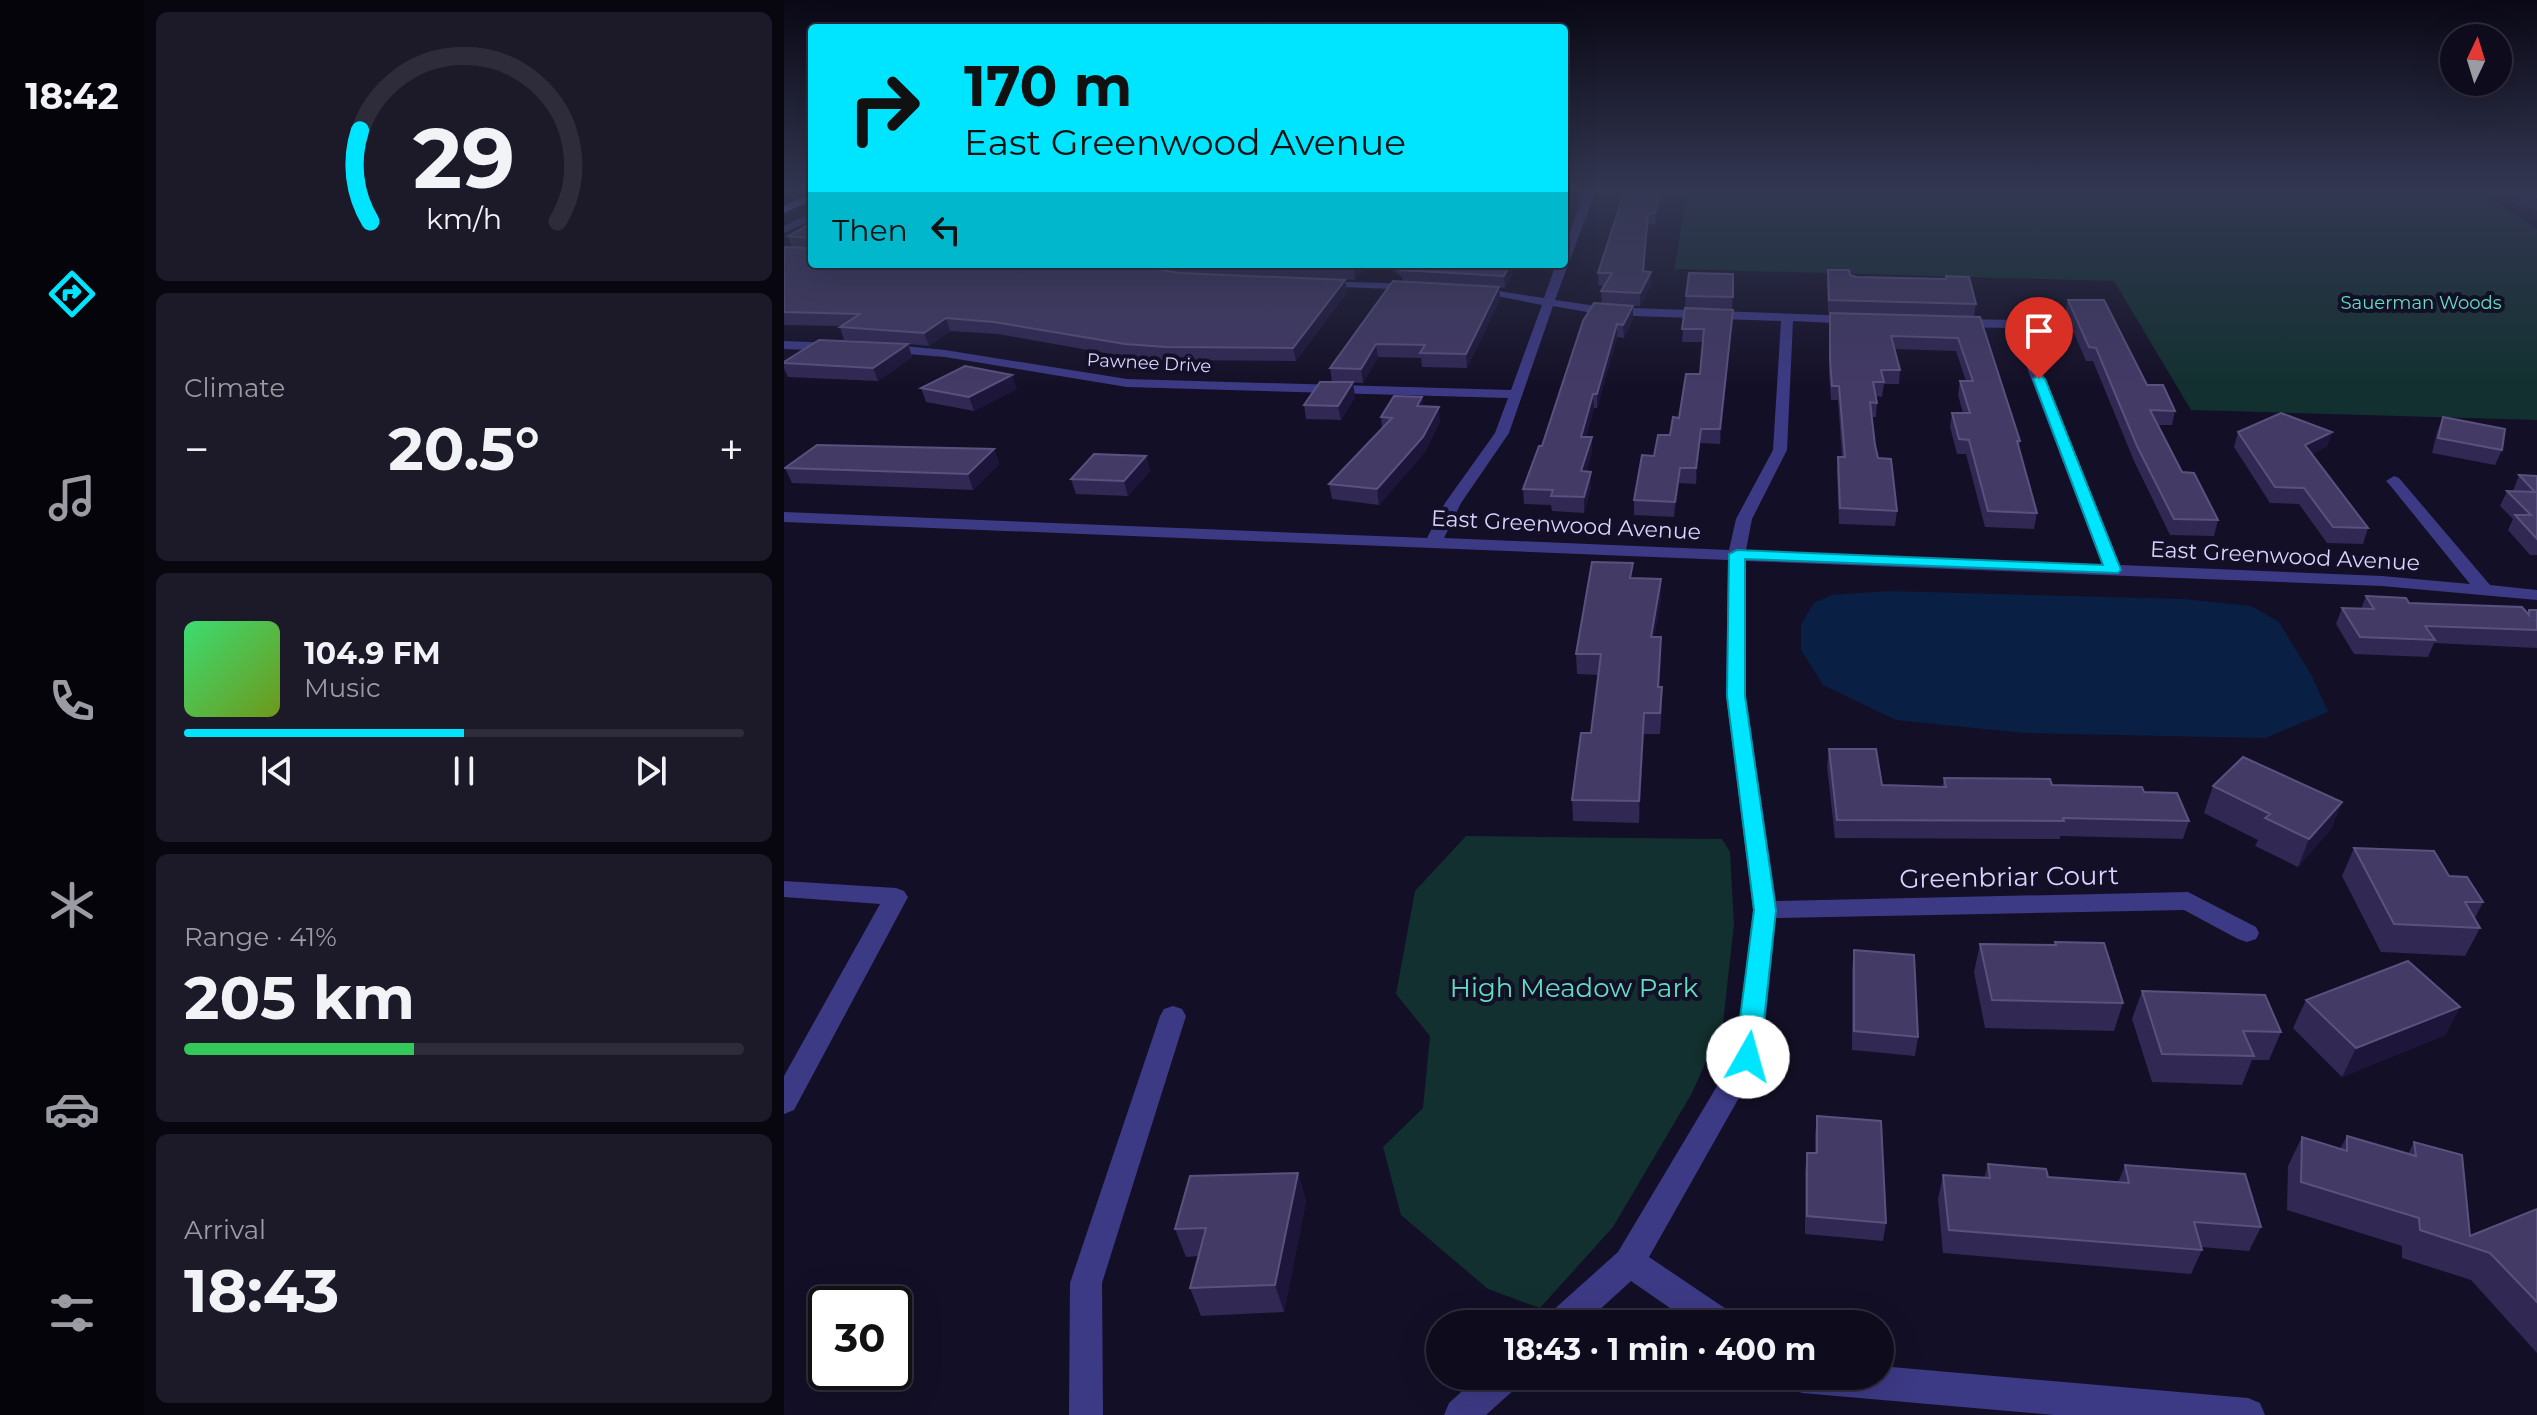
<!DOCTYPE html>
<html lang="en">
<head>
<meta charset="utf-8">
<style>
	:root { --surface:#0e0b1c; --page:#1c1929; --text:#f1f3f6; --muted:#9b9ba3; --line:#2e2b3b; --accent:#00e5ff }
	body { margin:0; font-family:Montserrat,sans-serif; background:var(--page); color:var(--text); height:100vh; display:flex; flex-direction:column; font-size:30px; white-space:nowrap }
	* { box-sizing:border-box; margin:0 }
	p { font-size:26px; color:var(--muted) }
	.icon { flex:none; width:44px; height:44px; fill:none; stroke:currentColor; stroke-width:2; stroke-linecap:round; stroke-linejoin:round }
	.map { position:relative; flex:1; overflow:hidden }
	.drawer { display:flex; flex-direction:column; gap:12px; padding:12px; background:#08060f; width:640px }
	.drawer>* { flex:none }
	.banner { position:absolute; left:24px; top:24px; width:760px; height:244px; border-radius:8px; box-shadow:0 8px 32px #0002,0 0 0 2px var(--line); background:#00e5ff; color:#111; overflow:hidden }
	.needle { width:52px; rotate:4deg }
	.fabs { position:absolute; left:1656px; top:24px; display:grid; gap:16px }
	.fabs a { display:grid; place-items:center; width:72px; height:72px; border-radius:50%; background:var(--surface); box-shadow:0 8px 32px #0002,0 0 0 2px var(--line); font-size:40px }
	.speed { position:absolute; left:24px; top:1286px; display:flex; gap:16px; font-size:40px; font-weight:700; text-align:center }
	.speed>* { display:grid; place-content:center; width:104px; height:104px; border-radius:50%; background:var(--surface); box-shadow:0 8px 32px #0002,0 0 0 2px var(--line); line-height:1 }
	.speed .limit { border:4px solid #111; border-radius:12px; background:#fff; color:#111 }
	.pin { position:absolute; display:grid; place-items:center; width:68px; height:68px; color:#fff; margin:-82px -34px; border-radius:50% 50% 50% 0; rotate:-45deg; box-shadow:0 0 8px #0007 }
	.pin .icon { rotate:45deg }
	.me { position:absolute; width:88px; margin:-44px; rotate:7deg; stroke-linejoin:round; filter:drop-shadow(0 0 6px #0008) }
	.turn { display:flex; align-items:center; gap:28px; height:168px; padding:0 24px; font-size:36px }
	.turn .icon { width:104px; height:104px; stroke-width:2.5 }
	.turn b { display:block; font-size:56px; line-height:68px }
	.then { display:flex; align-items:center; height:76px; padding:0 24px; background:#0003; gap:16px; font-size:30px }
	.big { font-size:60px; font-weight:700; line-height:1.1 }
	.drawer .card { flex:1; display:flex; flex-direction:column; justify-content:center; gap:12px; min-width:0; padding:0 28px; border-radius:12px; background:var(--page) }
	.drawer .dial { align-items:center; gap:0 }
	.dial svg { height:208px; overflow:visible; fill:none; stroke:var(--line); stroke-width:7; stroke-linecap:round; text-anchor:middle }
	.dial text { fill:var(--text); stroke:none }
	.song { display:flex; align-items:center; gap:24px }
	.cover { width:96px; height:96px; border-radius:12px; background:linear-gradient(135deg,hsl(140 70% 55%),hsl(80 70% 35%)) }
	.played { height:8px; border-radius:4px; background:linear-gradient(90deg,var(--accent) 50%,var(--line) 50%) }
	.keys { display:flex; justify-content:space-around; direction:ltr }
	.heat { display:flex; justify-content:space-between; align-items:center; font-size:44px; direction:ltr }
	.charge { height:12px; border-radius:6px; background:linear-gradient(90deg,#34c759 41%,var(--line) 0) }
	.trip { position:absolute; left:642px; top:1310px; width:468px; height:80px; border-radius:40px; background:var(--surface); box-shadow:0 8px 32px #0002,0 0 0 2px var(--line); font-weight:700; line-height:80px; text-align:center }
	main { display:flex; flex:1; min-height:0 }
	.tabs { display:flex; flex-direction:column; width:144px; justify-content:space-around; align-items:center; background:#06040b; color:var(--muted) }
	.tabs .icon { width:56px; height:56px }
	.tabs .on { color:var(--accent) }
	.tabs b { font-size:36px; color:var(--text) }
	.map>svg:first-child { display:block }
	.green { fill:#12302f }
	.water { fill:#0a1f44 }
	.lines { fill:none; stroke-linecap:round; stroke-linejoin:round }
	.minor { fill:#3d3a85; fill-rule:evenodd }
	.secondary { fill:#6f6bff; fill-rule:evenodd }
	.wall { fill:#312854 }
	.shaded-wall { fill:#1d163a }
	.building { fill:#433a66; stroke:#5a527e; stroke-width:2 }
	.route { fill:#00e5ff; stroke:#0095a6; stroke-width:2 }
	.labels { text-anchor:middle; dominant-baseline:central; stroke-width:8; stroke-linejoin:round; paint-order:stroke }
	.far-park-label { font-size:18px; fill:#5fe0c0; stroke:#130f26 }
	.far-street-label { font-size:18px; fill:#d9d4ff; stroke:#130f26 }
	.street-label { font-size:22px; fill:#d9d4ff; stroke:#130f26 }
	.near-street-label { font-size:26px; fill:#d9d4ff; stroke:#130f26 }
	.near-park-label { font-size:26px; fill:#5fe0c0; stroke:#130f26 }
</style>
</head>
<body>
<main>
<nav class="tabs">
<b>18:42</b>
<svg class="icon on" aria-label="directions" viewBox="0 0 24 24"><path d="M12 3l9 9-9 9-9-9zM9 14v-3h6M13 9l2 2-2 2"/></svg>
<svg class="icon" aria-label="music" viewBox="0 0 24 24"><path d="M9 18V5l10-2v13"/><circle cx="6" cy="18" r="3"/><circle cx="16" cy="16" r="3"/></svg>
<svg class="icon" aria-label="phone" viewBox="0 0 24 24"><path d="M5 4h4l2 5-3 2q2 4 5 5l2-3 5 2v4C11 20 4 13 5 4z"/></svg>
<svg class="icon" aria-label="climate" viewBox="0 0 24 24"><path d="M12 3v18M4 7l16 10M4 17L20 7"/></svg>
<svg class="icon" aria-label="car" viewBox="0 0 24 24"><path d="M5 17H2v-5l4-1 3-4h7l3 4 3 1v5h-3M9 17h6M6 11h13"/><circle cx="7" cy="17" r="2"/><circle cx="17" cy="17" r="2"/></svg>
<svg class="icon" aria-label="filters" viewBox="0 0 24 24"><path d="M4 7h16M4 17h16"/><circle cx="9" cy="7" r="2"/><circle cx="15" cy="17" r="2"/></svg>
</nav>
<section class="drawer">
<div class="card dial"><svg viewBox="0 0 100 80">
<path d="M14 69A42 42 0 1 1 86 69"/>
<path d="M14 69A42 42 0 0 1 10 34" stroke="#00e5ff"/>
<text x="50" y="56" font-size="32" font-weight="700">29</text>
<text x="50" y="72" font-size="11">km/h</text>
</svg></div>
<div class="card"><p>Climate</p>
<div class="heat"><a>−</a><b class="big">20.5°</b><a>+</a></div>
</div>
<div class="card">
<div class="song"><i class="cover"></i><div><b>104.9 FM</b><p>Music</p></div></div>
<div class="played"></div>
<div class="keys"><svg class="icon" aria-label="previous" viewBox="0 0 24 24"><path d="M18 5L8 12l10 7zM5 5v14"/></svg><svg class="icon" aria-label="pause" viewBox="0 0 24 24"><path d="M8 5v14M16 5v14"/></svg><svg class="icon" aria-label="next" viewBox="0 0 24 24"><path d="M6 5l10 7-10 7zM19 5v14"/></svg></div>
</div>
<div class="card"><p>Range · 41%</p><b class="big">205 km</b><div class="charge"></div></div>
<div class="card"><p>Arrival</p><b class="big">18:43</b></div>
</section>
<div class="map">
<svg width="1753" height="1415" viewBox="0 0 1753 1415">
	<rect width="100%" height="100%" fill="#130f26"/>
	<!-- green -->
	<path class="green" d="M904,190H1694L1753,230V420L1407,410L1330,281L890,269Z
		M682,836L938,839L946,852L950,924L939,1023L908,1093L829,1227L756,1308L704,1289L617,1215L599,1147L639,1108L646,1036L612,994L631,891Z"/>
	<!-- water -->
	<path class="water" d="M1104,591L1400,599L1467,606L1495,622L1528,676L1544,712L1481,738L1239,733L1112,720L1039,685L1017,650V624L1030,603L1047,595Z"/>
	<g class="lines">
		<!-- minor -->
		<path class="minor" d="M802,190H812L771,300L820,307L1070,316L1076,320L1070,324L1009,321L1003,450L968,519L962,550L1318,565L1228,328L1170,327L1164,323L1170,319L1233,320L1239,324L1336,565L1598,576L1686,584L1605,484L1602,481L1610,476L1615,478L1706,585L1753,590V600L1598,586L961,561L962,696L992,901L1404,892L1472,927L1475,933L1472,939L1463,942L1454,939L1400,910L992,918L978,1057L865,1257L948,1313L953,1324H909L847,1281L800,1324H761L766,1313L834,1252L951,1056L969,910L942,696L944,560L0,522V512L643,538L661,503L711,433L724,398L343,387L161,357L100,352L94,348L100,344L161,350L343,379L727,390L758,305L682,290L688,287L760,298L772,264H780V246ZM769,306L820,315L997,321L989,450L952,519L945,550L660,538L677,503L725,433Z
			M28,213V220L0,233V226Z
			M536,281L632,284L638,287L632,290L532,286L530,284Z
			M0,341L52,343L58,347L52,351L0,349Z
			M0,881L112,888L120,891L124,897L10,1110L0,1114V1076L96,904L0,897Z
			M389,1006L398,1009L402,1016L318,1283L319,1415H285L286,1283L376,1016L380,1009Z
			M1096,1366L1464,1398L1476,1403L1481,1415H1270L1018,1393L1006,1388L1001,1376H1096Z
			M695,1376H737L732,1388L702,1415H660L665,1403Z"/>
		<!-- secondary -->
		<path class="secondary" d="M28,193V200L0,213V206Z"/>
	</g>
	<!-- wall -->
	<path class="wall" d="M841,190L877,201L871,225L864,224L860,271L867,272V284L856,306L818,304L817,291L821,286L814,285V273Z
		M1731,190H1753V211L1727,202Z
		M28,223V264H583L571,280L395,273L563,292L512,361L385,360L344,357L214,334L166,331L145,346L124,344L128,357L94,381L4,377L0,368V363L103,343L60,340L56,327L57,326L0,325V247H8L4,236Z
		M600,264H733L721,288L715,287L716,299L683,368L638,367L637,358L594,357L579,383L548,382L546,368L619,282L618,277Z
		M1044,270L1192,304L1190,317L1044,313L1043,282Z
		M949,274L948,323L936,444L916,443L912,484L895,483L890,517L850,515V500L870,456L886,435L916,374L919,342H898L902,296Z
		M1284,300L1363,385L1391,411L1388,425H1374L1398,472L1434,520L1430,536L1386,535L1350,461L1309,361H1302L1281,312Z
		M1046,313L1196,317L1236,441L1235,447L1253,513L1250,529L1201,527L1182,454H1173L1166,427L1168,413H1179L1174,395L1176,381H1182L1172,351L1111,349L1116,370L1115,384H1100L1098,397L1092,396L1093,403L1092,417H1087L1091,445L1094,458L1113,511L1111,526L1055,524L1053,472L1054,457H1058L1054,400H1047L1045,373Z
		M849,319L840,338L833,337L813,408H810L802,437L808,452L802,472H807V487L800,513L768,511L767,505L740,504L739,489L758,446L799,321Z
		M137,388L233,389L190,411L142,402Z
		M571,397L557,420L522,419L520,405Z
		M638,397L639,406L656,421L641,452L595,505L548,499L545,484L598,428L597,417Z
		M1659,417L1718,450L1711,465L1648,453L1653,432Z
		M1454,432H1548L1543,446L1528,454L1584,528L1579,544L1543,543L1515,504L1486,503L1450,447Z
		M210,449L215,464L189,490L8,483L1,468Z
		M362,456L366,471L344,496L292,494L287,479Z
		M1735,475L1753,476V555H1746L1724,530L1729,519L1716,506L1723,491H1729Z
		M849,578L877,598L870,637L877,657L875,687L878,708L876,734H860L855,823L789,821L788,800L807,733L814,675L793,674L792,654Z
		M1582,596L1625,603L1744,613L1745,610H1753V648L1650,643L1644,657L1570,654L1552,624L1558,608L1577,609Z
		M1045,749L1098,785L1158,787L1160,778L1360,792L1405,821L1399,839L1276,836V839L1051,838L1043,766Z
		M1429,786L1558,802L1547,829L1514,867L1471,846L1474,840L1420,813Z
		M1570,848L1665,876L1699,902L1691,918L1696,928L1681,956L1597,952L1558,876Z
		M1271,942L1339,1003L1330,1031L1201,1028L1190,972L1196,944L1271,945Z
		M1070,950L1134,1037L1131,1056L1068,1050V969Z
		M1358,991L1497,1032L1485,1060H1468L1458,1085L1368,1082L1348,1019Z
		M1522,1000L1676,1007L1661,1035L1558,1077L1509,1028Z
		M1033,1116L1102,1223L1099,1241L1021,1234V1172L1023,1153H1031V1135Z
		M1563,1136L1624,1154L1630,1142L1686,1236L1753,1209V1353L1687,1280L1618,1258V1246L1503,1210L1504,1166L1518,1137L1556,1149Z
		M1204,1164L1264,1177L1334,1183L1341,1165L1477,1227L1465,1251L1417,1247L1418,1250L1407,1274L1159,1253L1154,1199L1159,1175L1200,1178Z
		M514,1173L522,1201L500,1312L417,1316L406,1288L415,1256L402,1257L391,1229Z"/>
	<!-- shaded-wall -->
	<path class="shaded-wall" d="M877,190V201L871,225V213Z
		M864,213V224L859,284V271Z
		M573,264H583L571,280L570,268Z
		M726,264H733L721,288L720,276Z
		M867,272V284L856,306V293Z
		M561,280L563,292L512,361L509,348Z
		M715,287L716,299L683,368L682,354Z
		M849,306V319L840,338L839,325Z
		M949,310L948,323L936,444V429Z
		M162,318L166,331L145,346L140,333Z
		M833,324V337L813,408V394Z
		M124,344L128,357L94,381L89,368Z
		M592,344L594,357L579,383L577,369Z
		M228,375L233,389L190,411L185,397Z
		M569,382L571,397L557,420L554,406Z
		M809,394L810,408L798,452L797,437Z
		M638,397L640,411L633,406Z
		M655,407L656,421L641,452L595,505L593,489Z
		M917,429L916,443L912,484V468Z
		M1548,432L1543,446L1516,460L1521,445Z
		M808,437V452L797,487V471Z
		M210,449L215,464L189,490L184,474Z
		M362,456L366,471L344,496L340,481Z
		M896,468L895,483L890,517L891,502Z
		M807,472V487L800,513V497Z
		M877,579V598L867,657V637Z
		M877,637V657L874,708V687Z
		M860,713V734L855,823V801Z
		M1558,802L1547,829L1514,867L1525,839Z
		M1676,1007L1661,1035L1558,1077L1572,1048Z
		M514,1173L522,1201L500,1312L491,1285Z"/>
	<!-- building -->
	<path class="building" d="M841,190H877L871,213H864L859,271L867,272L856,293L817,291L828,273H814Z
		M1733,190H1753V197Z
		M28,223V264H343L395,273L561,280L509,348L382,347L341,344L210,322L162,318L140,333L56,327L76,314L0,312V247L26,248V238L4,236Z
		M463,264H573L570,268Z
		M614,264H726L720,276L617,270L619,267Z
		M1044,270H1065L1066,275L1072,277L1162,279V276L1185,277L1192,304L1045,300Z
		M905,273L949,274V297L902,296Z
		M609,281L715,287L682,354L636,353L641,345L592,344L577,369L546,368Z
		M1284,300H1320L1363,385H1379L1391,411L1366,410L1398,472L1410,473L1434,520L1390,519L1353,446L1312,348L1305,347Z
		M810,303L849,306L839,325L833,324L813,394H809L797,437H808L797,471L807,472L800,497L767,496L769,490L739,489L755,446H758L799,321Z
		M901,308L949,310L936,429H917L912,468H896L891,502L850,500L858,455L870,456L874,435H886L889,417L895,418L902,374H916L920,329H898Z
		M1046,313L1196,317L1236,441H1233L1253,513L1204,511L1185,440L1175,439L1168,413H1186L1176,381H1189L1174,338L1107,336L1116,370H1097L1100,382H1089L1093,403L1086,402L1091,445L1094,458L1107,459L1113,511L1056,508L1054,457H1061L1055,386H1048L1046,359Z
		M35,340L124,344L89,368L0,363V362Z
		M181,366L228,375L185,397L137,388Z
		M536,382H569L554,406L520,405Z
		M610,396L638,397L633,406L655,407L639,437L593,489L545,484L608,418L597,417Z
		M1497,413L1548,432L1521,445L1584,528L1549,527L1520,488L1491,487L1454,432Z
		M1659,417L1721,429L1718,450L1654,438Z
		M33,445L210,449L184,474L1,468Z
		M310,454L362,456L340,481L287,479Z
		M1735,475L1753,476V539L1731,515H1747L1723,491L1751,492Z
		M808,562L849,563L846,578L877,579L867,637H877L874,687H878L876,713H860L855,801L788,800L797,733H807L817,654H792Z
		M1582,596L1622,598L1625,603L1738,607L1745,615V610H1753V630L1641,626L1651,640L1576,637L1558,608L1590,609Z
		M1045,749H1092L1098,785L1162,787L1160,778L1266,779L1268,785L1358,787L1360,792L1393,793L1405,821L1279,818L1280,821L1053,820Z
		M1459,757L1558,802L1525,839L1481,818L1486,814L1429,786Z
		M1570,848L1650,851L1665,876L1683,877L1699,902H1681L1696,928L1610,924Z
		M1271,942L1320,943L1339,1003L1208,1000L1196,944L1272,945Z
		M1070,950L1130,955L1134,1037L1070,1031Z
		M1624,961L1676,1007L1572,1048L1522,1000Z
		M1358,991L1481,995L1497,1032L1459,1031L1470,1056L1378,1054Z
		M1033,1116L1097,1121L1102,1223L1023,1216V1153H1033Z
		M1563,1136L1632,1156L1630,1142L1678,1155L1686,1236L1753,1209V1302L1706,1253L1636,1230L1635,1218L1517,1182L1518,1137L1563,1151Z
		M1204,1164L1262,1169L1264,1177L1345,1183L1341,1165L1461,1174L1477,1227L1410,1222L1418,1250L1165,1230L1159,1175L1206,1178Z
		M514,1173L491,1285L406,1288L422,1228L391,1229L406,1176Z"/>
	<!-- sky -->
	<linearGradient id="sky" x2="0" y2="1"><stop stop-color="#0a0815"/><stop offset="0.49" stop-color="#333752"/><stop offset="1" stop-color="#333752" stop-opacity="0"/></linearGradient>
	<rect width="1753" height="388" fill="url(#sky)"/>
	<!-- route -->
	<path class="route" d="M1255,375L1261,379L1337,570L1334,573L961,559V696L992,910L976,1057L972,1064L964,1067L955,1064L951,1057L970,910L943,696L945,554L953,550L1319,565L1249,379Z"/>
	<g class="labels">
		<!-- far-park labels -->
		<g class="far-park-label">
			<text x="1637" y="303">Sauerman Woods</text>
		</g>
		<!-- far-street labels -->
		<g class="far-street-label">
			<text transform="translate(365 363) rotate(3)">Pawnee Drive</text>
		</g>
		<!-- street labels -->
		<g class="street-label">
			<text transform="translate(782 525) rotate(3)">East Greenwood Avenue</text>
			<text transform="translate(1501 556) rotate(3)">East Greenwood Avenue</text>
		</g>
		<!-- near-street labels -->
		<g class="near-street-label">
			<text transform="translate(1225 877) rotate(-1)">Greenbriar Court</text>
		</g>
		<!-- near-park labels -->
		<g class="near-park-label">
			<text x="790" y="988">High Meadow Park</text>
		</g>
	</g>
</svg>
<div class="fabs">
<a><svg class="needle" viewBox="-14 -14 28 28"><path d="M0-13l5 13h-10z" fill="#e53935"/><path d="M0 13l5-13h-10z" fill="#9b9ba3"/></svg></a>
</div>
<div class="speed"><div class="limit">30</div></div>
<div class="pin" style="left:1255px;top:379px;background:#d93025"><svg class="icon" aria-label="arrive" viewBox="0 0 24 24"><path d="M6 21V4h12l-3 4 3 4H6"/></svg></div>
<svg class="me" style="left:964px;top:1057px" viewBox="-20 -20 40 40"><circle r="19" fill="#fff"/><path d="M0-13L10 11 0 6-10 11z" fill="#00e5ff"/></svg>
<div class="trip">18:43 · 1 min · 400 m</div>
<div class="banner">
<div class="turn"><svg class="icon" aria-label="right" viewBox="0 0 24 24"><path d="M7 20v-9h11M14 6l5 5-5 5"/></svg><div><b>170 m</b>East Greenwood Avenue</div></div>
<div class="then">Then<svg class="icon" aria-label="left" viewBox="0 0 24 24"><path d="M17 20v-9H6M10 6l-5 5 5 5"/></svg></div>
</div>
</div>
</main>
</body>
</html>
